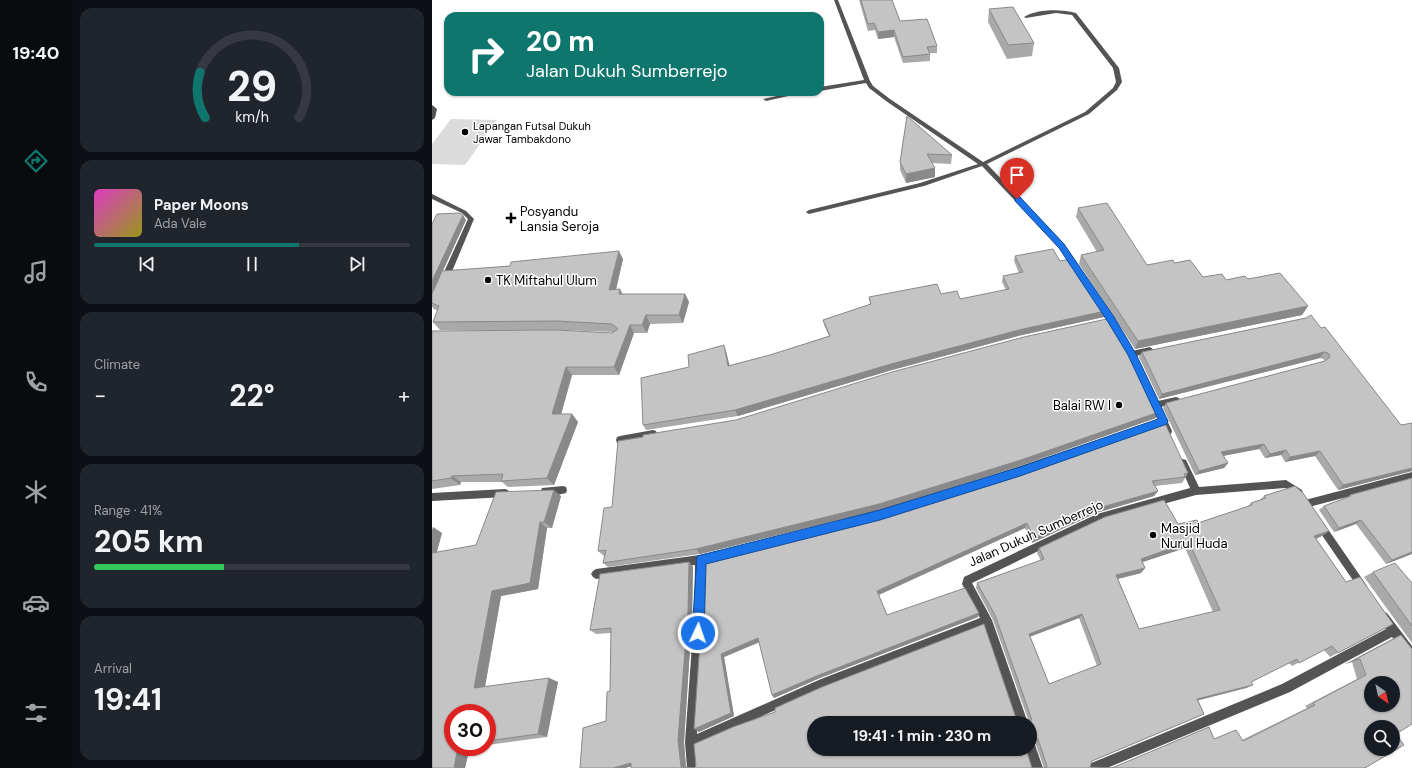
<!DOCTYPE html>
<html lang="en">
<head>
<meta charset="utf-8">
<style>
	:root { --surface:#171b24; --page:#20242c; --text:#f1f3f6; --muted:#9ea1a6; --line:#363941; --accent:#0f766e }
	body { margin:0; font-family:"DM Sans",sans-serif; background:var(--page); color:var(--text); height:100vh; display:flex; flex-direction:column; font-size:15px; white-space:nowrap }
	* { box-sizing:border-box; margin:0 }
	p { font-size:13px; color:var(--muted) }
	.icon { flex:none; width:22px; height:22px; fill:none; stroke:currentColor; stroke-width:2; stroke-linecap:round; stroke-linejoin:round }
	.map { position:relative; flex:1; overflow:hidden }
	.drawer { display:flex; flex-direction:column; gap:8px; padding:8px; background:#0d0f14; width:360px }
	.drawer>* { flex:none }
	.guide { position:absolute; left:12px; top:12px; width:380px; height:84px; border-radius:12px; box-shadow:0 1px 3px #0004; background:#0f766e; color:#fff; overflow:hidden }
	.needle { width:26px; rotate:146deg }
	.buttons { position:absolute; left:932px; top:676px; display:grid; gap:8px }
	.buttons a { display:grid; place-items:center; width:36px; height:36px; border-radius:50%; background:var(--surface); box-shadow:0 1px 3px #0004; font-size:20px }
	.speed { position:absolute; left:12px; top:704px; display:flex; gap:8px; font-size:20px; font-weight:700; text-align:center }
	.speed>* { display:grid; place-content:center; width:52px; height:52px; border-radius:50%; background:var(--surface); box-shadow:0 1px 3px #0004; line-height:1 }
	.speed .limit { border:6px solid #d22; background:#fff; color:#111 }
	.pin { position:absolute; display:grid; place-items:center; width:34px; height:34px; color:#fff; margin:-41px -17px; border-radius:50% 50% 50% 0; rotate:-45deg; box-shadow:0 0 4px #0007 }
	.pin .icon { rotate:45deg }
	.me { position:absolute; width:44px; margin:-22px; rotate:3deg; stroke-linejoin:round; filter:drop-shadow(0 0 3px #0008) }
	.turn { display:flex; align-items:center; gap:14px; height:84px; padding:0 16px; font-size:18px }
	.turn .icon { width:52px; height:52px; stroke-width:2.5 }
	.turn b { display:block; font-size:28px; line-height:34px }
	.big { font-size:30px; font-weight:700; line-height:1.1 }
	.drawer .tile { flex:1; display:flex; flex-direction:column; justify-content:center; gap:6px; min-width:0; padding:0 14px; border-radius:12px; background:var(--page) }
	.drawer .dial { align-items:center; gap:0 }
	.dial svg { height:104px; overflow:visible; fill:none; stroke:var(--line); stroke-width:7; stroke-linecap:round; text-anchor:middle }
	.dial text { fill:var(--text); stroke:none }
	.song { display:flex; align-items:center; gap:12px }
	.cover { width:48px; height:48px; border-radius:6px; background:linear-gradient(135deg,hsl(310 70% 55%),hsl(60 70% 35%)) }
	.played { height:4px; border-radius:2px; background:linear-gradient(90deg,var(--accent) 65%,var(--line) 65%) }
	.keys { display:flex; justify-content:space-around; direction:ltr }
	.heat { display:flex; justify-content:space-between; align-items:center; font-size:22px; direction:ltr }
	.charge { height:6px; border-radius:3px; background:linear-gradient(90deg,#34c759 41%,var(--line) 0) }
	.trip { position:absolute; left:375px; top:716px; width:230px; height:40px; border-radius:20px; background:var(--surface); box-shadow:0 1px 3px #0004; font-weight:700; line-height:40px; text-align:center }
	main { display:flex; flex:1; min-height:0 }
	.dock { display:flex; flex-direction:column; width:72px; justify-content:space-around; align-items:center; background:#090b0e; color:var(--muted) }
	.dock .icon { width:28px; height:28px }
	.dock .active { color:var(--accent) }
	.dock b { font-size:18px; color:var(--text) }
	.map>svg:first-child { display:block }
	.green { fill:#dbdbdb }
	.lines { fill:none; stroke-linecap:round; stroke-linejoin:round }
	.minor { fill:#545454; fill-rule:evenodd }
	.wall { fill:#a9a9a9; fill-rule:evenodd }
	.shaded-wall { fill:#898989 }
	.building { fill:#c4c4c4; stroke:#898989; fill-rule:evenodd }
	.route { fill:#1a73e8; stroke:#114b97 }
	.poi-dot { fill:#000; stroke:#fff; stroke-width:1.5 }
	.labels { text-anchor:middle; dominant-baseline:central; stroke-width:3; stroke-linejoin:round; paint-order:stroke }
	.far-poi-label { font-size:11px; fill:#000; stroke:#fff; text-anchor:start }
	.poi-label { font-size:13px; fill:#000; stroke:#fff; text-anchor:start }
	.street-label { font-size:13px; fill:#000; stroke:#fff }
</style>
</head>
<body>
<main>
<nav class="dock">
<b>19:40</b>
<svg class="icon active" aria-label="directions" viewBox="0 0 24 24"><path d="M12 3l9 9-9 9-9-9zM9 14v-3h6M13 9l2 2-2 2"/></svg>
<svg class="icon" aria-label="music" viewBox="0 0 24 24"><path d="M9 18V5l10-2v13"/><circle cx="6" cy="18" r="3"/><circle cx="16" cy="16" r="3"/></svg>
<svg class="icon" aria-label="phone" viewBox="0 0 24 24"><path d="M5 4h4l2 5-3 2q2 4 5 5l2-3 5 2v4C11 20 4 13 5 4z"/></svg>
<svg class="icon" aria-label="climate" viewBox="0 0 24 24"><path d="M12 3v18M4 7l16 10M4 17L20 7"/></svg>
<svg class="icon" aria-label="car" viewBox="0 0 24 24"><path d="M5 17H2v-5l4-1 3-4h7l3 4 3 1v5h-3M9 17h6M6 11h13"/><circle cx="7" cy="17" r="2"/><circle cx="17" cy="17" r="2"/></svg>
<svg class="icon" aria-label="filters" viewBox="0 0 24 24"><path d="M4 7h16M4 17h16"/><circle cx="9" cy="7" r="2"/><circle cx="15" cy="17" r="2"/></svg>
</nav>
<section class="drawer">
<div class="tile dial"><svg viewBox="0 0 100 80">
<path d="M14 69A42 42 0 1 1 86 69"/>
<path d="M14 69A42 42 0 0 1 10 34" stroke="#0f766e"/>
<text x="50" y="56" font-size="32" font-weight="700">29</text>
<text x="50" y="72" font-size="11">km/h</text>
</svg></div>
<div class="tile">
<div class="song"><i class="cover"></i><div><b>Paper Moons</b><p>Ada Vale</p></div></div>
<div class="played"></div>
<div class="keys"><svg class="icon" aria-label="previous" viewBox="0 0 24 24"><path d="M18 5L8 12l10 7zM5 5v14"/></svg><svg class="icon" aria-label="pause" viewBox="0 0 24 24"><path d="M8 5v14M16 5v14"/></svg><svg class="icon" aria-label="next" viewBox="0 0 24 24"><path d="M6 5l10 7-10 7zM19 5v14"/></svg></div>
</div>
<div class="tile"><p>Climate</p>
<div class="heat"><a>−</a><b class="big">22°</b><a>+</a></div>
</div>
<div class="tile"><p>Range · 41%</p><b class="big">205 km</b><div class="charge"></div></div>
<div class="tile"><p>Arrival</p><b class="big">19:41</b></div>
</section>
<div class="map">
<svg width="980" height="768" viewBox="0 0 980 768">
	<rect width="100%" height="100%" fill="#fff"/>
	<!-- green -->
	<path class="green" d="M19,119L65,120L33,165L0,164V144Z"/>
	<g class="lines">
		<!-- minor -->
		<path class="minor" d="M402,0H406L438,81L441,86L458,99L551,162L653,112L681,88L684,82L681,68L640,15L624,13L594,18L592,17C606,9 628,9 644,13L687,68L690,82L685,90L657,114L555,164L632,244L687,325L688,327L687,329H681L628,248L550,166L492,186L377,214L375,213L374,212L377,210L488,183L546,164L454,101L437,88L434,83L388,91V87L432,80Z
			M363,92H374L334,101L331,99Z
			M0,105L5,109L3,118L0,120Z
			M0,194L34,211L42,219L16,281L12,284L8,281L36,219L30,213L0,199Z
			M718,347L722,350L721,352L700,357L696,354L700,351Z
			M744,397L747,398L748,400L747,402L729,407L740,431L739,434L736,435L733,434L719,403L720,401L723,400L726,401Z
			M221,430L224,431L225,434L224,437L221,438L188,444L185,443L184,440L185,437L188,436Z
			M687,433L690,434L691,437L690,440L538,491L387,535L384,534L382,531L384,528L387,527L538,483Z
			M751,459L754,460L767,487L854,480L870,490L871,493L870,496L867,497L853,488L764,495L669,521L540,583L560,620L596,723H584L552,626L391,689L265,745L267,768H255L253,742L262,617L263,565L164,579L161,577L159,574L161,571L164,569L268,555L304,547L307,549L309,552L307,555L273,564L272,617L265,734L389,679L548,618L530,584L532,577L665,514L758,488L747,463L748,460Z
			M980,472V480L873,508L870,507L868,504L870,501L873,500Z
			M131,486L134,487L135,490L134,493C128,495 116,496 110,494L109,491L110,488Z
			M73,489L76,490L77,493L76,496L73,497L0,501V493Z
			M888,521L891,522L933,583L935,586L933,589L930,591L927,589L885,528L883,525L885,522Z
			M951,612L955,613L980,646V659L976,658L960,637L858,692L675,768H655L657,764L850,684L954,629L946,617L947,613Z
			M598,740L602,742L611,768H599L593,749H598Z"/>
	</g>
	<!-- wall -->
	<path class="wall" d="M427,0H460L468,21L505,46V53H498V61L471,63L462,37L446,39L443,30L436,31Z
		M557,9L602,43L600,56L575,59L556,22Z
		M475,116L520,155L519,164L500,163L503,177L474,183L468,170V162Z
		M646,208L715,265L742,263L771,277L794,280L816,279L876,306L870,315L703,349L647,264L649,255L665,252L644,217Z
		M34,220L11,271L191,259L184,289L190,294H253L257,302L251,323L218,324L215,333H202L187,375H140L129,414H140L146,422L122,485L76,487L70,482H29L28,485L0,489V331L180,333L181,332L131,330H8L1,322L6,311L2,309L0,307V224Z
		M583,256L628,261L672,317L590,335L460,370L306,416L214,430L211,425L257,367L294,351L297,366L338,355L397,336L392,325L391,320L438,305L437,297L509,294L528,299L574,290L570,282L571,276L587,273L582,261Z
		M874,318L980,471L906,490L883,456L853,462L849,455L833,458L827,449L791,456L796,463L792,468L763,475L731,408L734,403L893,361L891,359L888,358L727,399L707,357L710,352Z
		M727,412L724,418L588,466L448,510L268,554L176,567L171,563L173,556H172L166,551Z
		M756,473L750,483L723,486L726,491L722,496L664,513L600,543L593,528L447,595L455,615L546,617L388,678L342,698L327,642L292,657L302,716L267,732L271,560Z
		M980,478V554L954,564L924,524L902,532L887,510L892,506L914,498L918,495Z
		M863,486L871,493L897,531L890,536L884,539L914,582L928,577L961,624L898,657L892,650L860,666L857,663L819,682L821,685L814,688L766,700L772,714L660,761L658,767L680,768L777,727L782,739L804,730L810,740L875,708L873,706L925,679L920,662L913,664L960,639L969,635L980,649V724L964,734L972,745L933,768H199V766L193,768H148L151,728L174,721L175,692L178,691L179,633L164,634L158,630L168,574L257,562L261,567L260,617L252,742L254,768H262L264,766L262,744L301,727L343,712V708L390,687L552,624L585,721L597,722L561,620L544,588L545,583L609,561L605,553L607,548L673,517L732,500L746,524L765,520L766,523L815,507L819,503L828,500L832,496ZM753,548L781,612L707,629L686,579L709,573L713,568L710,562ZM647,618L665,666L617,684L598,636ZM939,683H961V705H939ZM382,723H598V746L599,745V740L603,742L612,768H600L594,749H382ZM939,727H961V749H939Z
		M129,496L120,528H115L106,589L69,596L53,687L117,678L126,682L115,737L55,745V713L21,747H39H38L33,768H0L1,527L10,533L5,552L44,545Z
		M941,572L980,583V643L932,577Z"/>
	<!-- shaded-wall -->
	<path class="shaded-wall" d="M462,30V37L446,39V32Z
		M503,168V177L474,183V174Z
		M31,215L34,220L0,294V281Z
		M187,251L191,259L182,298L177,290Z
		M188,289L192,297L187,294Z
		M253,294L257,302L251,323L247,315Z
		M876,306L870,315L703,349L706,341Z
		M673,311L672,317L590,335L460,370L306,416L303,410L459,364L591,329Z
		M214,315L218,324L215,333L210,325Z
		M198,325L202,333L187,375L182,367Z
		M292,345L294,351L299,371L296,366Z
		M892,352L888,358L727,399L730,394Z
		M134,367L140,375L127,422L120,414Z
		M727,412L724,418L588,466L448,510L268,554L264,549Z
		M140,414L146,422L122,485L115,478Z
		M832,444L827,449L785,457L789,452Z
		M854,450L849,455L833,458L838,454Z
		M888,451L883,456L853,462L858,457Z
		M796,463L792,468L763,475L767,471Z
		M980,468V471L906,490L911,485Z
		M20,476L29,482L28,485L19,478Z
		M122,490L129,496L120,528L112,522Z
		M726,491L722,496L664,513L600,543L602,538L667,508Z
		M929,520L924,524L902,532L907,528Z
		M108,522L115,528L106,589L69,596L52,692L42,688L60,591Z
		M595,523L593,528L446,595L445,591Z
		M1,527L10,533L2,561L0,559V530Z
		M897,531L890,536L876,542L882,536Z
		M757,542L753,548L705,564L709,559Z
		M980,552V554L954,564L960,560Z
		M257,562L261,567L260,617L252,742L254,768L249,767L246,740Z
		M713,568L709,573L681,580L684,575Z
		M547,613L546,617L388,678L342,698L340,695L387,675Z
		M650,614L647,618L595,638L597,634Z
		M326,638L328,642L292,657L302,716L267,732L262,729L289,654Z
		M928,659L920,662L913,664L922,660Z
		M117,678L126,682L115,737L106,734Z
		M821,685L814,688L760,702L765,699Z
		M26,747H38L33,768H22Z
		M199,763L205,765L193,768H181Z"/>
	<!-- building -->
	<path class="building" d="M429,0H460L468,21L495,19L505,46L495,47L498,54L471,57L462,30L446,32L442,23L436,24Z
		M581,7L602,43L576,45L557,9Z
		M475,116L520,155L495,154L503,168L474,174L468,162Z
		M675,203L715,265L741,260L742,263L758,260L771,277L790,274L794,280L813,276L816,279L848,273L876,306L706,341L649,255L672,250L646,208Z
		M28,213L31,215L0,281V224L5,214Z
		M621,249L628,261L639,259L673,311L591,329L459,364L303,410L211,425L209,378L257,367L256,355L292,345L296,366L338,355L398,336L391,320L439,304L437,297L505,284L509,294L525,291L528,299L577,289L571,276L591,272L583,256Z
		M187,251L177,290L188,289L187,294H253L247,315H214L210,325H198L182,367H134L120,414H140L115,478L69,481L71,474L20,476L19,478L0,481V331L125,330L180,333L186,329L180,324L125,321L1,322L7,306L0,303V294L10,271L78,266L79,262Z
		M879,315L889,328L893,327L969,425L980,423V468L911,485L888,451L858,457L854,450L838,454L832,444L789,452L796,463L767,471L734,403L893,361L898,357L896,353L892,352L730,394L710,352L874,318Z
		M679,318L698,349L727,412L589,460L447,504L264,549L171,563L174,550L166,551L172,508L180,507L186,441L211,437V435L304,420L460,372L592,337Z
		M732,421L756,473L752,474L753,477L720,481L726,491L667,508L602,538L595,523L445,591L455,615L533,588L547,613L387,675L340,695L326,638L289,654L299,713L262,729L270,613L271,560L448,515L590,471Z
		M980,478V552L960,560L929,520L907,528L892,506L919,496L918,495Z
		M863,486L871,493L897,531L882,536L914,582L928,577L961,624L906,653L900,646L867,663L865,659L819,682L821,685L765,699L772,714L660,761L658,767L680,768L777,727L782,739L804,730L811,741L883,705L881,703L934,675L928,659L922,660L969,635L980,649V724L964,734L972,745L933,768H199V763L181,768H148L151,728L174,721L175,692L178,691L179,628L158,630L168,574L257,562L256,613L246,740L249,767L262,768L264,766L262,744L301,727L343,712V708L390,687L552,624L585,721L598,722L600,720L563,615L545,583L612,559L607,548L673,517L732,500L746,524L765,520L766,523L820,505L819,503L834,498L832,496ZM757,542L788,610L707,629L684,575L713,568L709,559ZM650,614L669,664L617,684L597,634ZM939,683H961V705H939ZM382,723H598V746L599,745V737L606,739L615,766L614,768H600L594,749H382ZM939,727H961V749H939Z
		M122,490L112,522H108L98,583L60,591L42,688L117,678L106,734L55,741V713H21V747H26L22,768H0V553L44,545L64,492Z
		M963,563L980,583V626L941,572Z"/>
	<!-- route -->
	<path class="route" d="M583,197H588L632,244L682,317L704,354L736,421L735,424L588,476L448,520L274,564L272,633L270,637L266,639L262,637L260,633L265,556L448,510L588,467L726,419L696,355L676,322L627,248L583,201Z"/>
	<!-- markers -->
	<g class="poi-dot">
		<circle cx="33" cy="132" r="4"/>
		<path d="M77 212h4v4h4v4h-4v4h-4v-4h-4v-4h4z"/>
		<circle cx="56" cy="280" r="4"/>
		<circle cx="687" cy="405" r="4"/>
		<circle cx="721" cy="535" r="4"/>
	</g>
	<g class="labels">
		<!-- far-poi labels -->
		<g class="far-poi-label">
			<text x="41" y="126">Lapangan Futsal Dukuh<tspan x="41" dy="13">Jawar Tambakdono</tspan></text>
		</g>
		<!-- poi labels -->
		<g class="poi-label">
			<text x="88" y="211">Posyandu<tspan x="88" dy="15">Lansia Seroja</tspan></text>
			<text x="64" y="280">TK Miftahul Ulum</text>
			<text x="679" y="405" text-anchor="end">Balai RW I</text>
			<text x="729" y="528">Masjid<tspan x="729" dy="15">Nurul Huda</tspan></text>
		</g>
		<!-- street labels -->
		<g class="street-label">
			<text transform="translate(604 533) rotate(-24)">Jalan Dukuh Sumberrejo</text>
		</g>
	</g>
</svg>
<div class="buttons">
<a><svg class="needle" viewBox="-14 -14 28 28"><path d="M0-13l5 13h-10z" fill="#e53935"/><path d="M0 13l5-13h-10z" fill="#9ea1a6"/></svg></a>
<a><svg class="icon" aria-label="search" viewBox="0 0 24 24"><circle cx="10" cy="10" r="6"/><path d="M15 15l6 6"/></svg></a>
</div>
<div class="speed"><div class="limit">30</div></div>
<div class="pin" style="left:585px;top:199px;background:#d93025"><svg class="icon" aria-label="arrive" viewBox="0 0 24 24"><path d="M6 21V4h12l-3 4 3 4H6"/></svg></div>
<svg class="me" style="left:266px;top:633px" viewBox="-20 -20 40 40"><circle r="17" fill="#1a73e8" stroke="#fff" stroke-width="3"/><path d="M0-11L8 9 0 5-8 9z" fill="#fff"/></svg>
<div class="trip">19:41 · 1 min · 230 m</div>
<div class="guide">
<div class="turn"><svg class="icon" aria-label="right" viewBox="0 0 24 24"><path d="M7 20v-9h11M14 6l5 5-5 5"/></svg><div><b>20 m</b>Jalan Dukuh Sumberrejo</div></div>
</div>
</div>
</main>
</body>
</html>
